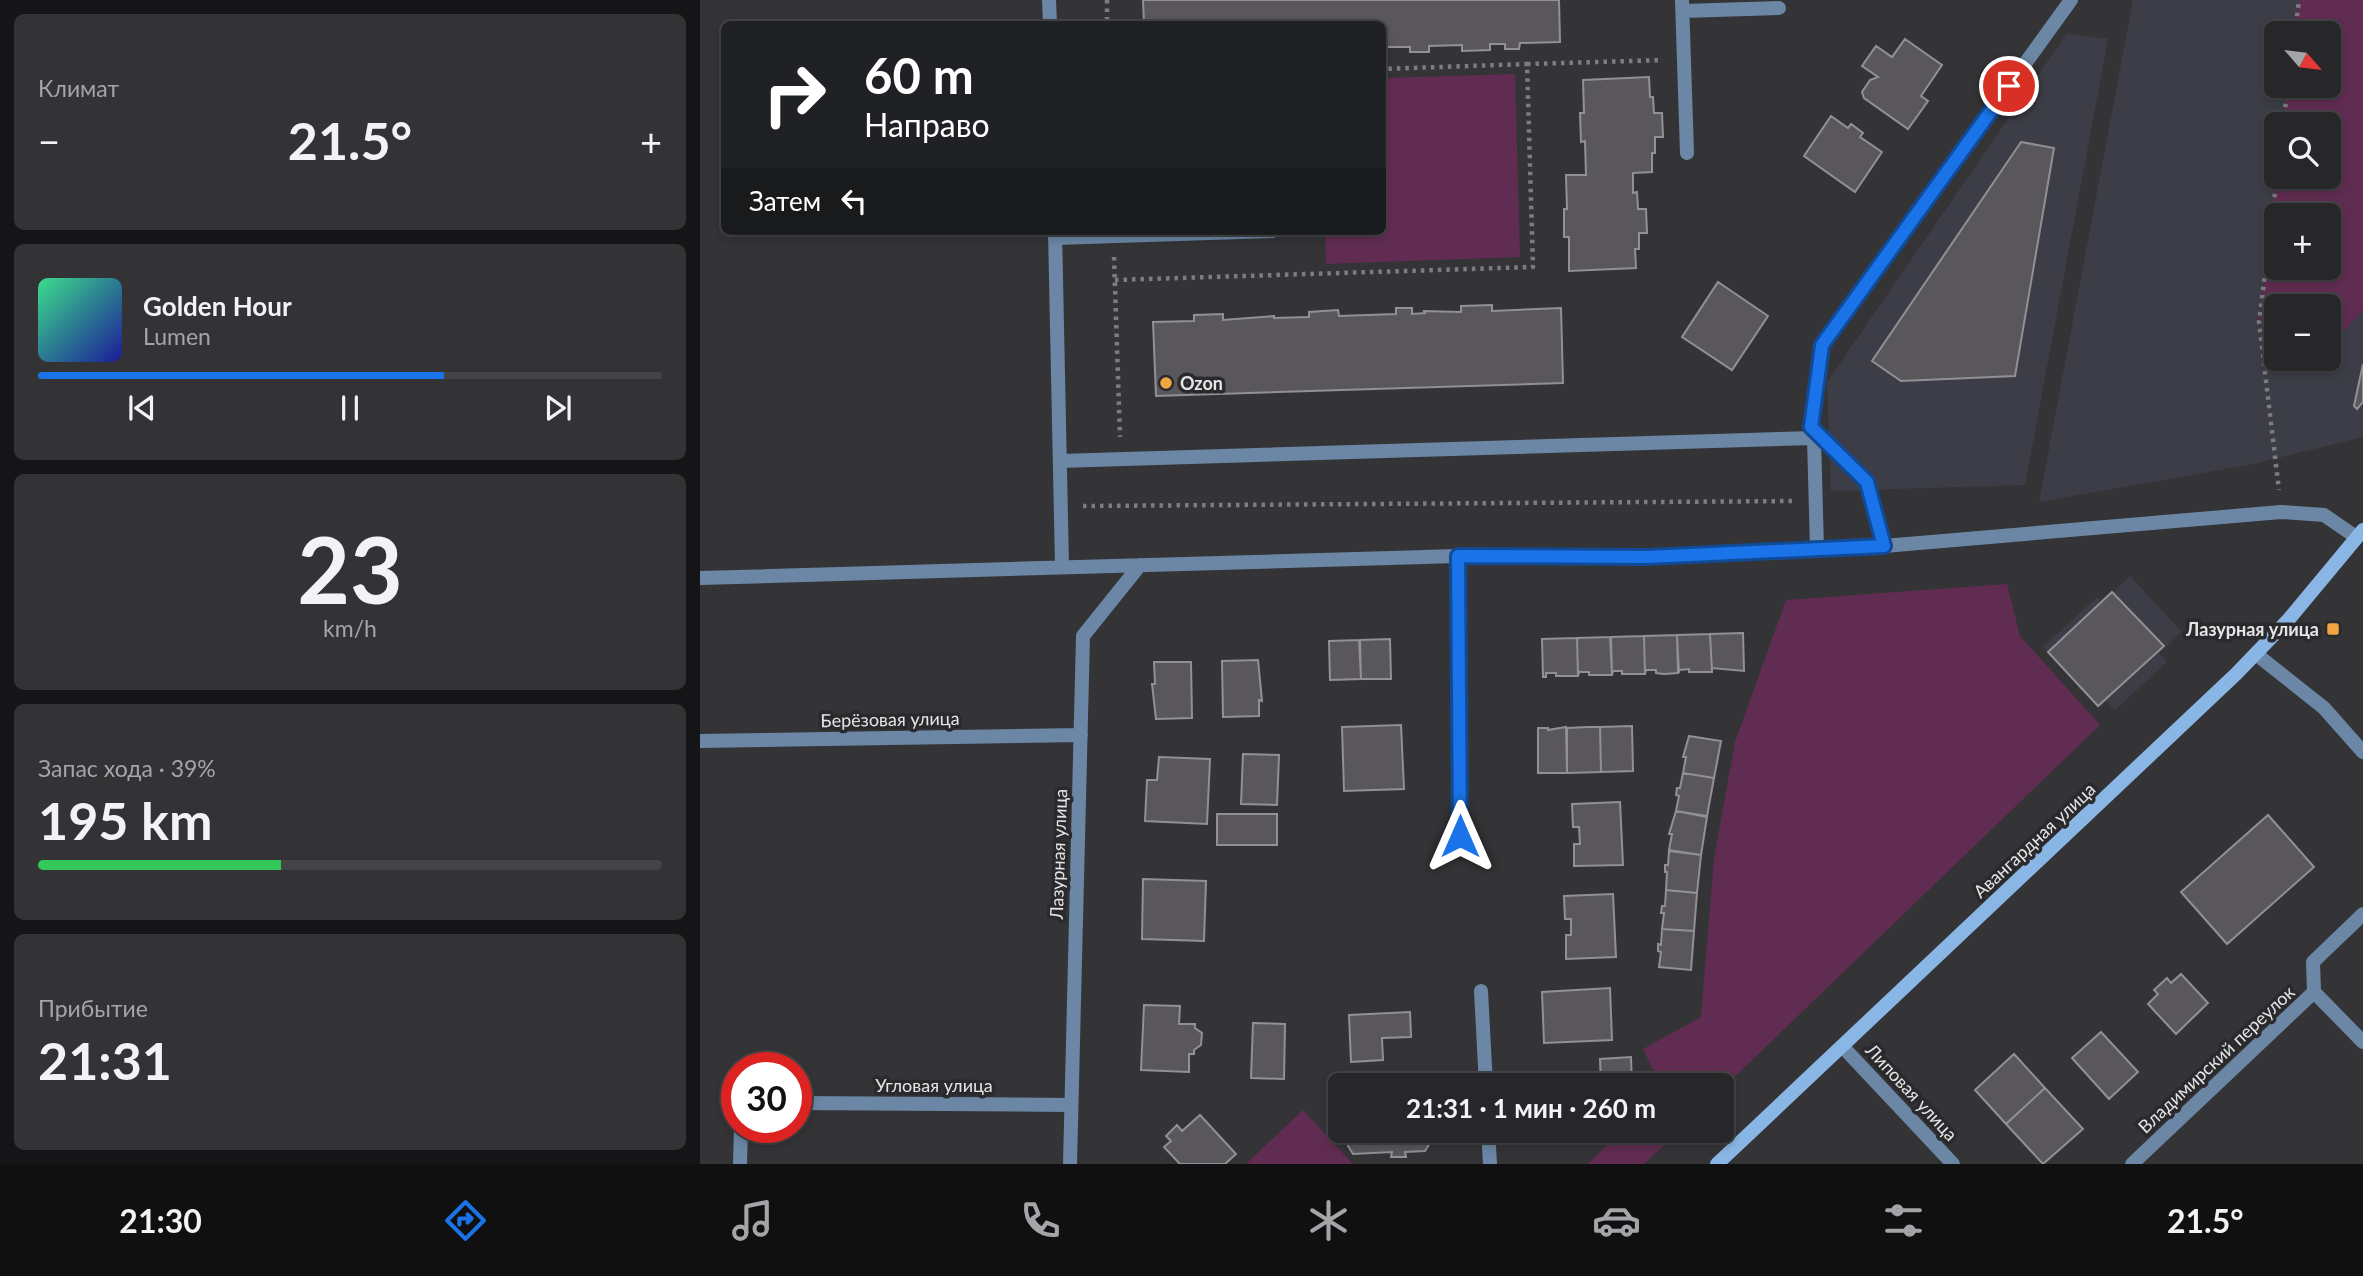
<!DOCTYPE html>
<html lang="ru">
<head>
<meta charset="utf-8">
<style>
	:root { --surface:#272729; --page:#333335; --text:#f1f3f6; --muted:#a4a5a8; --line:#434446; --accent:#1a73e8 }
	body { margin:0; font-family:Lato,sans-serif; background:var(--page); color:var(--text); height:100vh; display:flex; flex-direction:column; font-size:26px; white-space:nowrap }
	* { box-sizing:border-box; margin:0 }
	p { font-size:23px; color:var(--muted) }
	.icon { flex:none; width:38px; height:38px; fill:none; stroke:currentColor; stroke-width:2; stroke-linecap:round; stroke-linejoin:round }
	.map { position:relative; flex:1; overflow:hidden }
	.side { display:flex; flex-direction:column; gap:14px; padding:14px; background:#151517; width:700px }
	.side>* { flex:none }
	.top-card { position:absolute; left:21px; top:21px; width:665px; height:214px; border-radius:10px; box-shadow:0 4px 10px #0003,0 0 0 2px var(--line); background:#202124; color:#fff; overflow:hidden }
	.needle { width:46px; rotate:118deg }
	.tools { position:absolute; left:1564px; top:21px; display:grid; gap:14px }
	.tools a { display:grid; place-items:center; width:77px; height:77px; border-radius:10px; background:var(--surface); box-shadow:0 4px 10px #0003,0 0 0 2px var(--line); font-size:35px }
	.speed { position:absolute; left:21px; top:1052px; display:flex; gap:14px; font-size:35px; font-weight:700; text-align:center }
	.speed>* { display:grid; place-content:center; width:91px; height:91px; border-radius:50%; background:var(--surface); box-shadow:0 4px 10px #0003,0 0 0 2px var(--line); line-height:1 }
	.speed .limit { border:10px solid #d22; background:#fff; color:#111 }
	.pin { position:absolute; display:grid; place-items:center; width:60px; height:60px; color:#fff; margin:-30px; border:4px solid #fff; border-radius:50%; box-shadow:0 2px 7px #0007 }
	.me { position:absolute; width:77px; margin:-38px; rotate:0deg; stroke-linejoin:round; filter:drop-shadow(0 0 5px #0008) }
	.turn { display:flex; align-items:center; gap:24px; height:147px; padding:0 28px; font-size:32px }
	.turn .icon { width:91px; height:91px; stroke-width:2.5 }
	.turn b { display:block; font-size:49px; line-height:60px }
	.then { display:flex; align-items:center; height:66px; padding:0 28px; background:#0003; gap:14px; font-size:26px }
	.big { font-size:52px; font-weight:700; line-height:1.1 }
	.side .tile { flex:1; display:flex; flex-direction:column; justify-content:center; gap:10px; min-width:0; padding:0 24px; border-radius:10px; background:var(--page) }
	.side .dial { align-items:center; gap:0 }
	.dial b { font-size:91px; line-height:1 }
	.song { display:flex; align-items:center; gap:21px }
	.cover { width:84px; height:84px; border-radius:10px; background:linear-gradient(135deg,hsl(150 70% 55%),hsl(240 70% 35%)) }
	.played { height:7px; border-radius:4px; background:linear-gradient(90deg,var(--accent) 65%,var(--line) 65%) }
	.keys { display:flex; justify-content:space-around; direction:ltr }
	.heat { display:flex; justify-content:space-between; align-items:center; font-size:38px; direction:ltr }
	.charge { height:10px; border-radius:5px; background:linear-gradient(90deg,#34c759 39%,var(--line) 0) }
	.trip { position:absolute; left:628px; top:1073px; width:406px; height:70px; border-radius:10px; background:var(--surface); box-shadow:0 4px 10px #0003,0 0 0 2px var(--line); font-weight:700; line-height:70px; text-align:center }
	.tab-bar { display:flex; height:112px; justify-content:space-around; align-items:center; background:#101010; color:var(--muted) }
	.tab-bar .icon { width:49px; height:49px }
	.tab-bar .active { color:var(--accent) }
	.tab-bar b { font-size:32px; color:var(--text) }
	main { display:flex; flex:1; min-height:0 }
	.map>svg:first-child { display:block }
	.built { fill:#3c3d46; fill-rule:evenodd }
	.green { fill:#612c51; fill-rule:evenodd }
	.building { fill:#59575b; stroke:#929094; stroke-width:2 }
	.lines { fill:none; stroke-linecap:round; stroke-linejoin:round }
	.path { stroke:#7c7d7f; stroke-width:4.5; stroke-dasharray:3.5 5; stroke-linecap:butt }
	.lane { stroke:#6b87a5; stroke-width:14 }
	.street { stroke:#6b87a5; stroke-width:14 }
	.secondary { stroke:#89b6e5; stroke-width:14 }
	.route-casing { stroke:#114b97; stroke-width:18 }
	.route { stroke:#1a73e8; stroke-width:12 }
	.poi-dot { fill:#f1a540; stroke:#2a2a2d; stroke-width:2.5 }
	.labels { text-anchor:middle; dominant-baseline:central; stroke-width:7; stroke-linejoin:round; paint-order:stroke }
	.poi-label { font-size:18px; font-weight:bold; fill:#e4e5e6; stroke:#2a2a2d; text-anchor:start }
	.street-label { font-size:18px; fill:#e4e5e6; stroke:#2a2a2d }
</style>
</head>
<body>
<main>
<section class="side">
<div class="tile"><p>Климат</p>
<div class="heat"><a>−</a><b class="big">21.5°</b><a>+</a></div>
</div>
<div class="tile">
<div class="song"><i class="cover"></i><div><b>Golden Hour</b><p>Lumen</p></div></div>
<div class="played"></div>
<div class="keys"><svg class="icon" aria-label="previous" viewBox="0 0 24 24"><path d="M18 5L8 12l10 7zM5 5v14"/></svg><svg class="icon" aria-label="pause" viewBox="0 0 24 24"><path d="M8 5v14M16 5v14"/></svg><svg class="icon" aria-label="next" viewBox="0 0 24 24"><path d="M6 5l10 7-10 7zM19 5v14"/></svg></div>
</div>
<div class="tile dial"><b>23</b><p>km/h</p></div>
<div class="tile"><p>Запас хода · 39%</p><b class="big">195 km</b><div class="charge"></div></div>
<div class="tile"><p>Прибытие</p><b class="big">21:31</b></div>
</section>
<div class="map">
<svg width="1663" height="1164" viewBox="0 0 1663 1164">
	<rect width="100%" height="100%" fill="#343437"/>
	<!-- built -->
	<path class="built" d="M1433,0H1663V437L1554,464L1339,502ZM1577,33H1629V86H1577ZM1577,124H1629V177H1577ZM1577,215H1629V268H1577ZM1577,306H1629V359H1577Z
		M1367,33L1408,39L1325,485L1131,491L1127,382Z
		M1430,576L1482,632L1459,653L1467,662L1415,710L1406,701L1400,708L1343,647L1397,597L1402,603Z"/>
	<!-- green -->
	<path class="green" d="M1599,0H1663V310L1629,347V306H1577V354L1559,322L1577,177H1629V124H1583L1588,86H1629V33H1595ZM1577,215H1629V268H1577Z
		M815,74L820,257L626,264L625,231H682L683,78Z
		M1307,584L1320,636L1400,725L1022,1089V1085H960L943,1049L1001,1017L1014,858L1035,742L1086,600Z
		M603,1110L653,1164H546Z
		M922,1130H979V1131L944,1164H888Z"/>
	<!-- building -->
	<path class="building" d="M443,0H859L860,42L820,43L819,49H805V44H790V50L762,51V45L729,46V52H710V47H682V24H444Z
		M1205,39L1242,65L1221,96L1228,101L1208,129L1164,98L1162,92L1170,80L1178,77L1162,66L1176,46L1192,57Z
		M949,77L950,97H953L954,113H962L963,137H955V153H952V172L933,173V193L937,192L938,209H946L947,233H939V249H935L936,268L869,271V237H864V209H867L866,175H886L885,141L881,142L880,113H884L883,80Z
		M1131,116L1148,128L1151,124L1163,133L1160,137L1182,152L1155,192L1104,156Z
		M1321,142L1354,148L1315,376L1201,381L1172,361Z
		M1018,282L1068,316L1032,370L982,337Z
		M792,305V311L861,308L863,383L456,396L453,322L494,321V315L523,314V320L574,316V318L609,317V312L638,310L639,316L696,314V308H712V314L725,313L724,311L761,312V306Z
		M1663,364V402L1657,409L1654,406Z
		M1412,592L1464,646L1398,706L1348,652Z
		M1043,633L1044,671L1012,668V672L1010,634Z
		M1010,634L1012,672H989V669L979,670V673L977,635Z
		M977,635L978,673L964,674L956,673V670H946L945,674L944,636Z
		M944,636L945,674H922V671H913L912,675L911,637Z
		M910,637L912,675H889V672H879L878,676L877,638Z
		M877,638L878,676H856V673H846V677H843L842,639Z
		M690,639L691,679H661L660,640Z
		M659,640L661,679L630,680L629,641Z
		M558,660L562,701L559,700V716L523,717L522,661Z
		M454,662H491L492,718L456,719L452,684H455Z
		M701,725L704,789L644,791L642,727Z
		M932,726L933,771L901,772L900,727Z
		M866,727L867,773H838V728H848V730Z
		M888,727H900L901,772L867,773V728Z
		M989,736L1021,741L1014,778L983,773L986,757H983Z
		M543,754L579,755L577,805L541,804Z
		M459,757L510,759L507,824L445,821L447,780H457Z
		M983,773L1014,778L1007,816L976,811L979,796L976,795L977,788H980Z
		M920,802L923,865L874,866V844H880L879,827H873L872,804Z
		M976,811L1007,817L1001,855L969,850L972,834H969Z
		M517,814H577V845H517Z
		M1568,815L1614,867L1527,944L1481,892Z
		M969,851L1001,855L997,893L966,890L967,872H965V865H968Z
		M443,879L506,881L504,941L442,939Z
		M966,890L997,893L994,931L962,929L964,913H961L962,906H965Z
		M913,894L916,957L866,959V935H871V919H865L864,896Z
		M962,929L994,931L991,970L959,967L961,952L958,951V944L961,945Z
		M1481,974L1508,1003L1476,1034L1448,1004L1458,994L1454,990L1467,978L1471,983Z
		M910,988L912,1040L844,1043L842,992Z
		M444,1005L480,1006L479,1024H495V1028L502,1033L501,1045L494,1050V1054H489V1072L441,1070Z
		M710,1012L711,1037L682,1038L683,1060L651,1062L649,1015Z
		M553,1023L585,1024L584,1079L551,1078Z
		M1401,1032L1438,1072L1409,1099L1372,1058Z
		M1314,1054L1345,1088L1306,1124L1275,1090Z
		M931,1057L932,1085H901L900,1059Z
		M1345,1088L1383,1129L1343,1164L1306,1124Z
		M500,1115L536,1154L525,1164H480L464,1147L471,1141L466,1136L477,1125L482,1131Z
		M652,1130H728L730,1143L725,1151L705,1152L706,1157H691L692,1152L653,1154L648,1146V1137Z"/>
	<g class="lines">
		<!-- path -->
		<path class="path" d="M407,0V24
			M1595,33L1599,0
			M827,64L963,60
			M1583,124L1588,86
			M1577,177L1559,322L1579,490
			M414,257L420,437
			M415,280L833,267L827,64L682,69
			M383,506L1095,501"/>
		<!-- lane -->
		<path class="lane" d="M982,0L987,153
			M983,11L1079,8
			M355,238L573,231
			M360,461L1114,438L1117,549"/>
		<!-- street -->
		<path class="street" d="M349,0L350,24
			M355,231L362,566
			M1184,546L1167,482L1111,427L1122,345L1371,0
			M758,556L760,836
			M0,578L758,556L948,557L1184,546L1581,512L1624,515L1656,537
			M1556,654L1624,708L1663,752
			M0,741L381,735
			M781,991L786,1085
			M1614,992L1663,1042
			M1143,1047L1253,1164
			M96,1103L371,1105
			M788,1130L790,1164
			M40,1164L41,1127
			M370,1164L383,636L440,565
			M1432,1164L1614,992L1613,962L1663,914"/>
		<!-- secondary -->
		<path class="secondary" d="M1017,1164L1536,674L1589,619L1663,530"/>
	</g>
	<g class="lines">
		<defs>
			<path id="route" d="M760,836L758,556L947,557L1184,546L1167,482L1111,427L1122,345L1309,86"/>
		</defs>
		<!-- route casing -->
		<use href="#route" class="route-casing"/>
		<!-- route -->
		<use href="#route" class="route"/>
	</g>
	<!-- markers -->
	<g class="poi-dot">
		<circle cx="466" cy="383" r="7"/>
		<rect x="1626" y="622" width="14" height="14" rx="3.5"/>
	</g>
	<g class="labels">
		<!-- poi labels -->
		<g class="poi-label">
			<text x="480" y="383">Ozon</text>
			<text x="1619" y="629" text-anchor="end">Лазурная улица</text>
		</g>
		<!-- street labels -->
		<g class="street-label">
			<text transform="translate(190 719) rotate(-1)">Берёзовая улица</text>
			<text transform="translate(1334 840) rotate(-43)">Авангардная улица</text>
			<text transform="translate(358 854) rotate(-88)">Лазурная улица</text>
			<text transform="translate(1516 1059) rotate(-43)">Владимирский переулок</text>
			<text x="234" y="1085">Угловая улица</text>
			<text transform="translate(1212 1092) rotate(47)">Липовая улица</text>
		</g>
	</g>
</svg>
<div class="tools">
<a><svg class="needle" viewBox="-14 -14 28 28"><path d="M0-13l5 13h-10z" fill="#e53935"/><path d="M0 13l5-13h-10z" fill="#a4a5a8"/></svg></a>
<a><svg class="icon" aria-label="search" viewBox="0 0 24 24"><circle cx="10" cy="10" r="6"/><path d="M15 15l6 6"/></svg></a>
<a>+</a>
<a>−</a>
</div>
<div class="speed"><div class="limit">30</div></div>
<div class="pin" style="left:1309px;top:86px;background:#d93025"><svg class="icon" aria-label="arrive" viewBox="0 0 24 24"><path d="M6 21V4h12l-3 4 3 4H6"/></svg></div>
<svg class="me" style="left:760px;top:836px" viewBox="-20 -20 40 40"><path d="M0-17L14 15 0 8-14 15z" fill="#1a73e8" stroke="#fff" stroke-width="4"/></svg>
<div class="trip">21:31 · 1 мин · 260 m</div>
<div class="top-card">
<div class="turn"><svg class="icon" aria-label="right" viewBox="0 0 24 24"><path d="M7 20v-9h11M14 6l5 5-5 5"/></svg><div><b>60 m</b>Направо</div></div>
<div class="then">Затем<svg class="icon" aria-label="left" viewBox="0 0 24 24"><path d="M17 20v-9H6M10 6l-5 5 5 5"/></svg></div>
</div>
</div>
</main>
<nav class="tab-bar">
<b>21:30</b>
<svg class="icon active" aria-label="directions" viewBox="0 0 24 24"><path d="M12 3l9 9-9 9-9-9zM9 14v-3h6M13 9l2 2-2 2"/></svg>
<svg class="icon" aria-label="music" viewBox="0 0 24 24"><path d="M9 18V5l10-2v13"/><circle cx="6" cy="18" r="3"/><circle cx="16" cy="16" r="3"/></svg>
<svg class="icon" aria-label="phone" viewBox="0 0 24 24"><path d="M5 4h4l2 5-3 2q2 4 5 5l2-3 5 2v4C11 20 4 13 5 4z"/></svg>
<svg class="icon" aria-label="climate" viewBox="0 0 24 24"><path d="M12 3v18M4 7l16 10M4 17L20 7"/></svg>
<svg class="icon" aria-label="car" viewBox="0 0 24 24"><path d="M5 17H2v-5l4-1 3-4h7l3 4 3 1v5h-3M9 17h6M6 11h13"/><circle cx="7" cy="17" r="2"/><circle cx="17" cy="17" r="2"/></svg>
<svg class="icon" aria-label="filters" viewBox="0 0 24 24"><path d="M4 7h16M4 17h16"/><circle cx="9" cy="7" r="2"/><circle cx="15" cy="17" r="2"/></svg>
<b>21.5°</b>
</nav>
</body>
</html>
